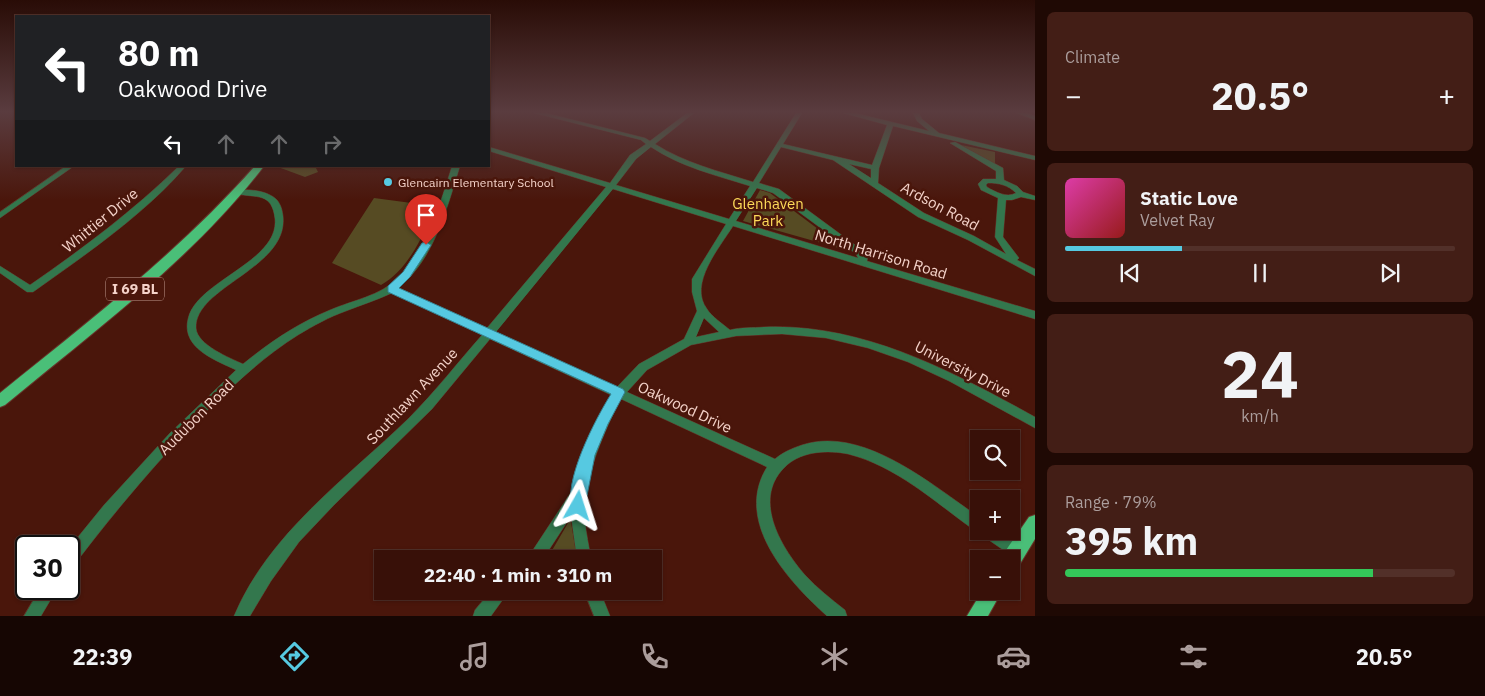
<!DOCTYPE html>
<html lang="en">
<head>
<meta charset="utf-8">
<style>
	:root { --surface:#381008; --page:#431e16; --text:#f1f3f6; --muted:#ab9d9c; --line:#523029; --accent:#56c9e1 }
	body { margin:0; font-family:"IBM Plex Sans",sans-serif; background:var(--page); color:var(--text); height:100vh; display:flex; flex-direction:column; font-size:19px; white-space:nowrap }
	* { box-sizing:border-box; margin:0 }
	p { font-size:16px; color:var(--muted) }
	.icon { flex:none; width:28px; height:28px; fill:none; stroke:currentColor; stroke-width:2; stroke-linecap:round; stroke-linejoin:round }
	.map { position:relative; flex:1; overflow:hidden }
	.sheet { display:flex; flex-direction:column; gap:12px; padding:12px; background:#1f0904; width:450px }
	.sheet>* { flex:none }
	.banner { position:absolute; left:15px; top:15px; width:475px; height:152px; border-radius:0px; box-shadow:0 1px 4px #0004,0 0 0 1px var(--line); background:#202124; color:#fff; overflow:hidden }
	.buttons { position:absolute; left:970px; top:430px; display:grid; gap:10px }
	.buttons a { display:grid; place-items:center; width:50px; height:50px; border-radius:0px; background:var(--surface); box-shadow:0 1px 4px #0004,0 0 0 1px var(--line); font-size:25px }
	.speed { position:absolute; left:15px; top:535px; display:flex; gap:10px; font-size:25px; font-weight:700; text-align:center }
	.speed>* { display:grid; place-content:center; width:65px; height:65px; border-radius:50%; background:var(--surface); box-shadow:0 1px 4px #0004,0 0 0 1px var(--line); line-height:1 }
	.speed .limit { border:2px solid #111; border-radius:8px; background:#fff; color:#111 }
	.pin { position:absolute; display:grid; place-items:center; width:42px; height:42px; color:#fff; margin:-51px -21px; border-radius:50% 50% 50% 0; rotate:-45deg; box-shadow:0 0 5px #0007 }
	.pin .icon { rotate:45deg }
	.me { position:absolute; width:55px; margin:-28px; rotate:6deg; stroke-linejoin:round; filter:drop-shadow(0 0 4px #0008) }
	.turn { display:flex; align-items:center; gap:18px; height:105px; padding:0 20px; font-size:22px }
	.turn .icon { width:65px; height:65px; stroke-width:2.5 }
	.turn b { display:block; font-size:35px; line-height:42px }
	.lanes { display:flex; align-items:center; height:48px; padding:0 20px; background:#0003; justify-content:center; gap:25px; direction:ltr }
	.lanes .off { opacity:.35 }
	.big { font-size:38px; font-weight:700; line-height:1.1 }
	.sheet .card { flex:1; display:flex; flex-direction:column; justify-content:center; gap:8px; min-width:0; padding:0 18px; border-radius:8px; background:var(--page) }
	.sheet .dial { align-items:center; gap:0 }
	.dial b { font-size:65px; line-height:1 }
	.song { display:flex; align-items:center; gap:15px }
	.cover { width:60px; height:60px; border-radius:8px; background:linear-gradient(135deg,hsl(320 70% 55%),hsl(0 70% 35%)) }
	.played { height:5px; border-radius:2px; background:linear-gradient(90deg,var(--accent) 30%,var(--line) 30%) }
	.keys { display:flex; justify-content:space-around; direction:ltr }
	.heat { display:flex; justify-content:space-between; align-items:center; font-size:28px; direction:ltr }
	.charge { height:8px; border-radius:4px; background:linear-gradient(90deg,#34c759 79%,var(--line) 0) }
	.trip { position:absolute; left:374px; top:550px; width:288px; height:50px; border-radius:0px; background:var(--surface); box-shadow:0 1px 4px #0004,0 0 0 1px var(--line); font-weight:700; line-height:50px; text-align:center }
	.menu { display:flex; height:80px; justify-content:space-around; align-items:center; background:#160603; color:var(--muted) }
	.menu .icon { width:35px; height:35px }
	.menu .on { color:var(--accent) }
	.menu b { font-size:22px; color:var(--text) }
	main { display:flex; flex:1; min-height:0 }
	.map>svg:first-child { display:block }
	.green { fill:#564b23 }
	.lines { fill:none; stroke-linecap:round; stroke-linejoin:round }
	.minor-casing { stroke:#653429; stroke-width:1 }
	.major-casing { stroke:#653429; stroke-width:2 }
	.minor { fill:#33774d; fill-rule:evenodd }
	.major { fill:#4abf78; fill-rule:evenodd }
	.route { fill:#56c9e1; stroke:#388392 }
	.poi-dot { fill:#56c9e1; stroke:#4a160b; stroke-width:2 }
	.labels { text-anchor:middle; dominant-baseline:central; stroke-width:5; stroke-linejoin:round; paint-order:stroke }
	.far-poi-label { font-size:12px; fill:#f4d2c9; stroke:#4a160b; text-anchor:start }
	.shield { fill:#4a160b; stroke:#c19a90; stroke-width:1 }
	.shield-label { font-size:14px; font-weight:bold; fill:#f4d2c9 }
	.park-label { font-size:15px; fill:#fdda59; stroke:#4a160b }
	.street-label { font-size:15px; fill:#f4d2c9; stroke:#4a160b }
</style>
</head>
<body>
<main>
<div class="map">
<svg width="1035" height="616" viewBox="0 0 1035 616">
	<rect width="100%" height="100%" fill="#4a160b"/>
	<!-- green -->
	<path class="green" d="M961,145L995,152V163H993Z
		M315,166L318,172L305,177L278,167Z
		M760,190L770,193L846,250L743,221Z
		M374,198L434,206C426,233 407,271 381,285L332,263Z
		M571,522L577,559H547L568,523Z"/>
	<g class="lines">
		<defs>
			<path id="minor" d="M534,113H546L645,138L650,141L687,113H694L655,144C685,163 718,171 753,182L796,113H802L783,144L872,165L887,125L843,113H855L929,131L917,121L913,113H919L922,119L939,133L1035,156V160L893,126L879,168L878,183L924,213L974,236L1006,254L995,237L998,198L981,190L978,184L983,179H996V171L950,143L955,142L1003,168L1004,180L1017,186L1023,192L1035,196V200L1021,197L1012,200H1006L1003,237L1019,258L1017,260L1035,269V276L968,240L918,217L833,160L781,147L759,183L779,189L862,250L868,256L867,261L1035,311V319L733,226C720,247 688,284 707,309C712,317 723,324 730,330C741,327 753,328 764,327C862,323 952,371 1035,417V428L949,381L908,362L868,348L826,338L782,334L736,336L691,345L647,370L627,392L775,459C783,452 793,448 802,445C863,425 932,485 979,517V531H980L979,532L974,530C935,502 896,466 848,454C828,450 803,451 787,465C751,497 780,546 805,575C817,588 831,599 845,610L847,616H827C789,582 733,522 767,467L621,399L618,403C601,441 583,478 585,521C586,533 589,546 591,559H577L571,516L543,559H527L573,489L582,455L611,395L490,339L432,409L334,505L299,542L271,581L250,616H234C269,533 346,479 409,418C435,392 458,362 482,335L392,293C377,300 361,305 346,311C329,317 313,326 298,335C266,355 238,381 211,407C161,456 116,510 74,565L69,567V548L104,505L170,433L236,370C215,360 181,348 188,319C196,281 279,262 275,219C272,192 257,198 236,194V190C246,189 261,190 270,195C279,199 282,207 283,216C289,268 194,287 196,328C197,345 230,358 243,364C270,342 298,323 330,310C353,300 380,296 398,278C426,253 441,201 452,166H460C447,208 434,260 398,288L487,328L606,187L489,151V147L610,183L630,155L646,144L641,140ZM651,147C681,167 715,175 750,186L729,219L616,185L636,159ZM849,164L871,169V178ZM988,183C999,183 1008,185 1016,193C1006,198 996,192 987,187L986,185ZM757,188L773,193L856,254L858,258L736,221ZM613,189L726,224L692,279V292L697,311L684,339L639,364L617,387L496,332ZM704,318L719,332L696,337Z
				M1017,113H1027L1035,116V120Z
				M66,166H74L0,218V212Z
				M179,166H186C145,214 85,255 33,292H27L0,273V266L30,285C82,249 133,211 179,166Z
				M981,531H1001L1022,546L1024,551L1022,556L1017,558L1012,556L983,536Z
				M40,589H57L41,616H24Z
				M491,591H509L491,616H473L475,610Z
				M584,591H600L610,616H594Z"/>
			<path id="major" d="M255,166H264C193,259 94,331 5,405L0,407V393C89,321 179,252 255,166Z
				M1035,515V539L1018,567L1011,569V559H1002L1004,553L1029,517Z
				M982,591H1002L988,616H967Z"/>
		</defs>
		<!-- minor casing -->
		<use href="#minor" class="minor-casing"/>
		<!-- major casing -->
		<use href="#major" class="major-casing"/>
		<!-- minor -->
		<use href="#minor" class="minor"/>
		<!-- major -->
		<use href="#major" class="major"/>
	</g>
	<!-- sky -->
	<linearGradient id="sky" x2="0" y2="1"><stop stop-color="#290c06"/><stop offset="0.56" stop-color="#5a3c3f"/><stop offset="1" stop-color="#5a3c3f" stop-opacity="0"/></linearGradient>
	<rect width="1035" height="200" fill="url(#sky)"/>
	<!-- route -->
	<path class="route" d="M426,242L431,245L410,277L399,288L623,389L625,392L608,424L595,455L584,511L578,513L573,511C561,484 596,418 611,394L388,292V286L403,272L422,243Z"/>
	<!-- markers -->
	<circle class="poi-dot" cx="388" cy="182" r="5"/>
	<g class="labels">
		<!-- far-poi labels -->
		<g class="far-poi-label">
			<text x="398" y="182">Glencairn Elementary School</text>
		</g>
		<!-- shield labels -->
		<rect class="shield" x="106" y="277.5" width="58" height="23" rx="4"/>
		<g class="shield-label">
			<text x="135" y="289">I 69 BL</text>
		</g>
		<!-- park labels -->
		<g class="park-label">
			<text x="768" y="203">Glenhaven<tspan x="768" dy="17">Park</tspan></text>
		</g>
		<!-- street labels -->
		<g class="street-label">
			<text transform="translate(940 206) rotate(28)">Ardson Road</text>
			<text transform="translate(100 220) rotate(-39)">Whittier Drive</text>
			<text transform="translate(881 254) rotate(17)">North Harrison Road</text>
			<text transform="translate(963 369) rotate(27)">University Drive</text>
			<text transform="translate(412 396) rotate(-47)">Southlawn Avenue</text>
			<text transform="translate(685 407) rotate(25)">Oakwood Drive</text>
			<text transform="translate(196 417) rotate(-45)">Audubon Road</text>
		</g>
	</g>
</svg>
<div class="buttons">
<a><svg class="icon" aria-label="search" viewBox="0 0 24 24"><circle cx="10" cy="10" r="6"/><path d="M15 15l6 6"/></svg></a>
<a>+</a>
<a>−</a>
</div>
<div class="speed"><div class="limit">30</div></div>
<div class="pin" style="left:426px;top:245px;background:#d93025"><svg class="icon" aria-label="arrive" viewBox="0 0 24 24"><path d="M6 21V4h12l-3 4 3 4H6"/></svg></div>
<svg class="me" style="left:578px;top:506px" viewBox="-20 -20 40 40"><path d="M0-17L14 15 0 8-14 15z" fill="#56c9e1" stroke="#fff" stroke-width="4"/></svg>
<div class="trip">22:40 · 1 min · 310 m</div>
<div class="banner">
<div class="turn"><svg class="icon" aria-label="left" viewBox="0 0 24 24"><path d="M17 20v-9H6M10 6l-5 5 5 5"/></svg><div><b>80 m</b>Oakwood Drive</div></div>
<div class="lanes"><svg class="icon" aria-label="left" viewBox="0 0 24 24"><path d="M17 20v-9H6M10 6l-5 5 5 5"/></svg><svg class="icon off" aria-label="ahead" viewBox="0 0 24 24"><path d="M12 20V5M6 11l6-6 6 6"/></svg><svg class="icon off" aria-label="ahead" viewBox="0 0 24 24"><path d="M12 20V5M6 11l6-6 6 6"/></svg><svg class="icon off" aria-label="right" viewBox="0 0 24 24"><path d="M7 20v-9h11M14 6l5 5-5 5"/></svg></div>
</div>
</div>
<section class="sheet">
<div class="card"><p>Climate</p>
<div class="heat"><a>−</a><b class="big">20.5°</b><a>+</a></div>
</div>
<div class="card">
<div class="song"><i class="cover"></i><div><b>Static Love</b><p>Velvet Ray</p></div></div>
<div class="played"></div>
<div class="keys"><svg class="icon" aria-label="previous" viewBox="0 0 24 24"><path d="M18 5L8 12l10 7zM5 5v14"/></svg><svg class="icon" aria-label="pause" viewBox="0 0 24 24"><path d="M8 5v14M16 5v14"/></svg><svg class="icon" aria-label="next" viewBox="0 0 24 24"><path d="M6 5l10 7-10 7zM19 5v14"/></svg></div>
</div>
<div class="card dial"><b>24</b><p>km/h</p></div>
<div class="card"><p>Range · 79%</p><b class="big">395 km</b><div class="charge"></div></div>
</section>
</main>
<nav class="menu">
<b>22:39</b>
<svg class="icon on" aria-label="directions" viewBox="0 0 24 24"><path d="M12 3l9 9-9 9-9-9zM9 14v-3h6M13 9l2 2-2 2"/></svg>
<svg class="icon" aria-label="music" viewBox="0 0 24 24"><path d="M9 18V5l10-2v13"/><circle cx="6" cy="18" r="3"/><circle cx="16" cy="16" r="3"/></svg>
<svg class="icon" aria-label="phone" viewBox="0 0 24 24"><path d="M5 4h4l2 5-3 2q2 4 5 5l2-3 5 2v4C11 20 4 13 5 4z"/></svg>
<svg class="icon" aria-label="climate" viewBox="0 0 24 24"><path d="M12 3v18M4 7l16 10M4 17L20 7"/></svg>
<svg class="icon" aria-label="car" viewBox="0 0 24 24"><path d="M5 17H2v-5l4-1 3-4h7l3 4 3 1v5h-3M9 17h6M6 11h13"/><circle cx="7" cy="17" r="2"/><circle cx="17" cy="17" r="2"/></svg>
<svg class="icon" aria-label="filters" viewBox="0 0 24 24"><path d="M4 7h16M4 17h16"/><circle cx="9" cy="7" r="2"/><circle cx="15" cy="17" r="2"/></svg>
<b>20.5°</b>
</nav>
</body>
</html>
